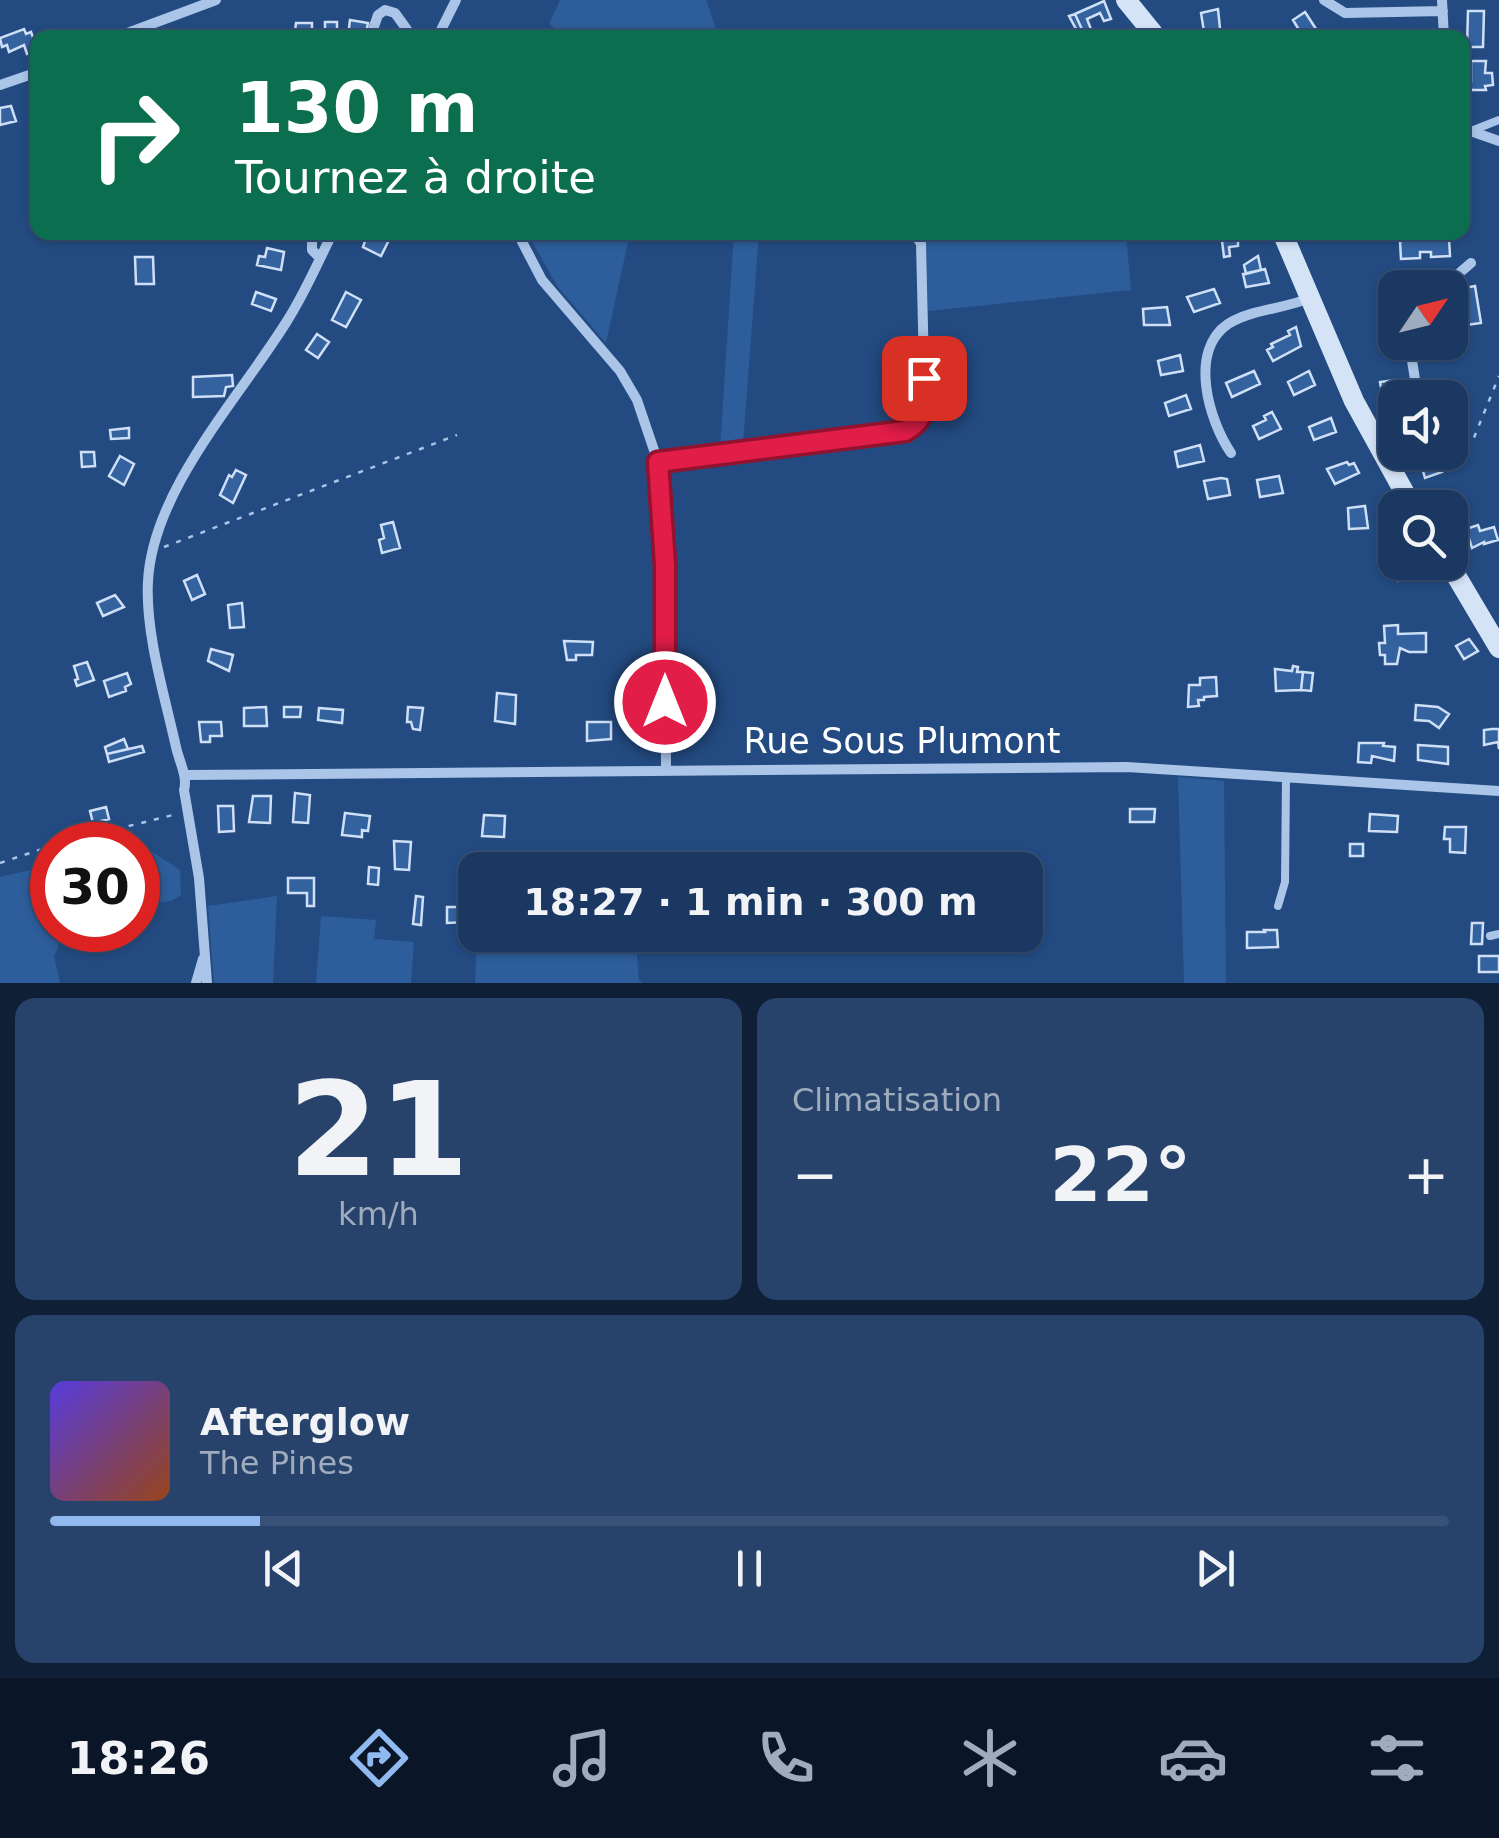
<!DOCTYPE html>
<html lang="fr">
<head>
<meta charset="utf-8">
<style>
	:root { --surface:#1a3862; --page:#27436b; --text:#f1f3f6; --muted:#9facbe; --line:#385277; --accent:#90b9f0 }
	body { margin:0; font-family:"DejaVu Sans",sans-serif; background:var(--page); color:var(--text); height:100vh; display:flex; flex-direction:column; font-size:38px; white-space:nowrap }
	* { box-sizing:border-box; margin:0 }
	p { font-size:32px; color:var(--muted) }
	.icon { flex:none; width:55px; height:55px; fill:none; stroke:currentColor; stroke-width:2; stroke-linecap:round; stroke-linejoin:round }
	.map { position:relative; height:983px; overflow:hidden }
	.drawer { display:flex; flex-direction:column; gap:15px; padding:15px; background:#0e1f36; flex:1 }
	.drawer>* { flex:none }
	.top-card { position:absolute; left:30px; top:30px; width:1440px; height:210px; border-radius:20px; box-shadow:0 2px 8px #0004,0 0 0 2px var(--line); background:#0b6e4f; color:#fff; overflow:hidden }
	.needle { width:65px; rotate:55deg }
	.buttons { position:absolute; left:1378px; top:270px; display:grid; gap:20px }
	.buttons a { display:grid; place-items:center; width:90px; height:90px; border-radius:20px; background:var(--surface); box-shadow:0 2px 8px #0004,0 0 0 2px var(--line); font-size:50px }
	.speed { position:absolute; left:30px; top:822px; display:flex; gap:20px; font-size:50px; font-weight:700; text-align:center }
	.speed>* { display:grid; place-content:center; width:130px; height:130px; border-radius:50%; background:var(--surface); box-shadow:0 2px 8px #0004,0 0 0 2px var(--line); line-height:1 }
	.speed .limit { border:15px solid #d22; background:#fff; color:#111 }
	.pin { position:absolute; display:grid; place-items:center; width:85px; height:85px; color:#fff; margin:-42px; border-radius:20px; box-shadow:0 5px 15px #0006 }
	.me { position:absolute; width:110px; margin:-55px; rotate:0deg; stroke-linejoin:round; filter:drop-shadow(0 0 8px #0008) }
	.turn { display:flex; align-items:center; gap:35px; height:210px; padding:0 40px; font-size:45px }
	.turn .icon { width:130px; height:130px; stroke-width:2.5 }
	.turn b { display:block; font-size:70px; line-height:85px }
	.big { font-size:75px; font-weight:600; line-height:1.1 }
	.drawer .card { flex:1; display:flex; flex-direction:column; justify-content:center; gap:15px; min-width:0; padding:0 35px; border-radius:20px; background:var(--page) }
	.drawer .dial { align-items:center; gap:0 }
	.dial b { font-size:130px; line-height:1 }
	.song { display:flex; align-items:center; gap:30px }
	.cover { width:120px; height:120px; border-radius:15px; background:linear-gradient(135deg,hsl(250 70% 55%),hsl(20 70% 35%)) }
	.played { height:10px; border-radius:5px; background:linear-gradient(90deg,var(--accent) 15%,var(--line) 15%) }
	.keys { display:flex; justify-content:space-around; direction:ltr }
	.heat { display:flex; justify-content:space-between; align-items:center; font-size:55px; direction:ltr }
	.drawer .tiles { flex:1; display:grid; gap:15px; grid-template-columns:1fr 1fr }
	.card:last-child { grid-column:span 2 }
	.trip { position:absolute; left:458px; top:852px; width:585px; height:100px; border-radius:20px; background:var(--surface); box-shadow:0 2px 8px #0004,0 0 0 2px var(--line); font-weight:600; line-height:100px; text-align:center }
	.tab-bar { display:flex; height:160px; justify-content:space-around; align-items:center; background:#0a1627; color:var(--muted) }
	.tab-bar .icon { width:70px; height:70px }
	.tab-bar .selected { color:var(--accent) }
	.tab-bar b { font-size:45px; color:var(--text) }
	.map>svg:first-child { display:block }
	.green { fill:#2d5d9a }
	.building { fill:#33629f; stroke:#cedff6; stroke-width:2.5 }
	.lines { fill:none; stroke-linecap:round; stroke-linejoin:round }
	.path { stroke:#aac5e8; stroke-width:2.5; stroke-dasharray:5 8; stroke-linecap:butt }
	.service { stroke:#aac5e8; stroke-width:8 }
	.minor { stroke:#aac5e8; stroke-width:10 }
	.secondary { stroke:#d4e3f6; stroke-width:20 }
	.route-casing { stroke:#92132f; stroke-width:25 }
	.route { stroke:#e11d48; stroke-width:18 }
	.labels { text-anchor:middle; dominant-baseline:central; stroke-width:10; stroke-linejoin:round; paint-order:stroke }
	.street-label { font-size:35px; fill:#fff; stroke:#234b82 }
</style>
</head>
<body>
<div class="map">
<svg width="1499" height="983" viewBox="0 0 1499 983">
	<rect width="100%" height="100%" fill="#234b82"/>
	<!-- green -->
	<path class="green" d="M560,0H706L719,37H567L549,24Z
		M527,233H630L606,343L558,287Z
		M734,233H759L743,444L720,449Z
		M942,233H1126L1131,290L928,311L926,243Z
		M1178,777L1224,781L1226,983H1184Z
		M140,844L180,870L181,895L171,901L138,905L137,845Z
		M52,865V930H66L54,956L60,983H0V877Z
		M277,896L273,983H214L208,906Z
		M321,916L376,920L374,939L414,942L411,983H316Z
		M477,935H522L523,943L636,946L639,980L643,983H475Z"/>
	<!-- building -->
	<path class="building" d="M1104,1L1111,19L1104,21L1100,13L1087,19L1092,32L1085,36L1075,14Z
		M1218,9L1221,38H1205L1201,13Z
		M1468,11H1484L1483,47H1467Z
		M1305,12L1318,32L1310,38H1304L1293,20Z
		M1075,14L1085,36L1081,38L1069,16Z
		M350,20L368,23L365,38L348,36Z
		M325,22H337V38H325Z
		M296,23H312V36L294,38Z
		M24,29L26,34L31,32L38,51L27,54L24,45L9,52L7,45L2,47L0,38Z
		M1471,61H1486L1485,73H1492L1493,85L1485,86L1486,90H1472L1468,85L1471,82Z
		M11,106L16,121L0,125V108Z
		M373,232H393L381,256L363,247L367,235L371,237Z
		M1449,238L1450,256L1431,257V252H1420V258L1401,259L1400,241Z
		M1238,240V246L1229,247L1230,256L1224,257L1222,241Z
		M267,248L284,252L281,270L257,265L259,256L265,257Z
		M1258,256L1261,270L1246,274L1244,265Z
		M135,257H153L154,284H136Z
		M1265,269L1269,283L1246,287L1243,274Z
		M1475,286L1481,323L1459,326L1454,290Z
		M1214,289L1220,303L1194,312L1187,297Z
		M256,292L276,299L271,311L252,304Z
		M346,292L361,300L346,327L332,320Z
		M1167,307L1170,325H1144L1143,309Z
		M1296,327L1301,346L1273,361L1267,350L1273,347L1271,344L1290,335L1288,331Z
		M317,334L329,342L318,358L306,350Z
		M1180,355L1183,371L1161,375L1158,361Z
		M1254,371L1260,384L1232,397L1226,383Z
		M1309,371L1315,385L1294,395L1288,382Z
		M232,375L233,386L226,387L224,396L193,397V377Z
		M1396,380L1398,397L1383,399L1380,382Z
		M1186,395L1191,409L1169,416L1165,403Z
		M1272,412L1281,429L1259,439L1253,426L1266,420L1264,416Z
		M1331,418L1336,432L1314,440L1309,427Z
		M129,428V438L111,439L110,430Z
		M1200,445L1204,461L1178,467L1175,452Z
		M81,452H94L95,466L82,467Z
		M120,456L134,464L124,485L109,476Z
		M1437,456L1442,472L1425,478L1420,461Z
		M1347,462L1349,465L1354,463L1359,473L1335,484L1327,469Z
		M236,470L246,475L233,503L220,495L229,475L232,477Z
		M1279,476L1283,493L1260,497L1257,480Z
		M1221,478L1227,479L1230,495L1208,499L1204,481Z
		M1365,506L1368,528L1349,529L1348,508Z
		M393,522L400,548L382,553L379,540L384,538L381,525Z
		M1478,525L1480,531L1494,527L1498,540L1484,544V542L1472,548L1466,529Z
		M1395,552V562H1405L1409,577L1398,581L1388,554Z
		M197,575L205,594L192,600L184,581Z
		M115,595L124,607L103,616L97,603Z
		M242,603L244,627L230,628L228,605Z
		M1398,625V634L1426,633V652H1409L1400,648L1397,664H1385V655H1380L1379,643H1385L1384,626Z
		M1469,639L1478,651L1464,659L1456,646Z
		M564,641L593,642L592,655H576V660H567Z
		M211,649L233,655L229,671L208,661Z
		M87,662L94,680L77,686L75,680L78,679L74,666Z
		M1293,666L1298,667L1297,672H1303L1301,690L1276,691L1275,669L1292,671Z
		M1303,672L1313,673L1311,691L1301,690Z
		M127,673L131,684L125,687L126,691L109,697L104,681Z
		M1216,677L1217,696L1204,697V700H1198L1199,706L1188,707L1189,685H1200V678Z
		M635,681H652L650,707H635Z
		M497,693L516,695L515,724L495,721Z
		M1416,705L1438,707L1449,714L1439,728L1429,721L1415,720Z
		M266,707L267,726H244V708Z
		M284,707H301L300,717H284Z
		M408,707L423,708L420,730L413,729L411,722H407Z
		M319,708L343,710L342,723L318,720Z
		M199,722H221L222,736H210V742H201Z
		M587,722H611V739L587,741Z
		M1492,729H1499V749L1498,742L1484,745V730Z
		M124,739L128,749L107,754L105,747Z
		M1359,743H1384L1383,746L1395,747L1394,761L1372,756L1371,763L1358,762Z
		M1418,745L1448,747V764L1418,760Z
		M142,746L144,752L109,762L107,754Z
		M295,793L310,795L308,823L293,822Z
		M253,796H271L270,823L249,822Z
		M218,806H233L234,831L219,832Z
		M106,807L109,819L93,823L90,811Z
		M1130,809H1155L1154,822H1130Z
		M345,813L370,816L368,831L362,830V837L342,835Z
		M1370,814L1398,816L1397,832L1369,831Z
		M484,815L505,816L504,837L482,836Z
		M1445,827H1466L1465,853L1450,852V839H1444Z
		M394,841L411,842L409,870L395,869Z
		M1350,844H1363V856H1350Z
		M557,859V870H532V860Z
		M369,867L379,868L378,885L368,884Z
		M288,878H314V906H307V893H288Z
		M416,896L423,897L421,925L413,924Z
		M459,904H468V922L447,923V907H459Z
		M1472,923H1483L1482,944H1471Z
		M1264,930H1277L1278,947L1247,948V932H1265Z
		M1479,956H1499V972H1479Z"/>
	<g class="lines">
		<!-- path -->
		<path class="path" d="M1450,444L1473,440L1499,376
			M164,547L457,435
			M53,845L177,814
			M0,863L51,846"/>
		<!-- service -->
		<path class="service" d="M1471,131L1499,120
			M1278,906L1285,882L1286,777
			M1490,936L1499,934"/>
		<!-- minor -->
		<path class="minor" d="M1324,0L1345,13L1443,11
			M1442,0L1444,38
			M114,38L216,0
			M370,38L378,15L385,10L395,13L413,38
			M437,38L456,0
			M0,85L38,72
			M1462,128L1499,141
			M312,232V250L320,258
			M517,232L542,280L620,371L637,400L658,462L665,565L666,770
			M1399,288L1457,275L1471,263
			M1409,342L1418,398
			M1231,453C1209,421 1188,351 1228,324C1252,309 1284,309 1310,298
			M658,462L905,431L916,425L925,411L921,243L912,232
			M184,775L1127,767L1499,791
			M196,983L203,959
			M207,983L199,878L184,790C188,777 179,761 176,747C165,697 145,633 148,581C153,489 240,397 287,321C305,293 318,262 333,232"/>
		<!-- secondary -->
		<path class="secondary" d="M1126,0L1157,38
			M1282,232L1354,401L1413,508
			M1448,562L1499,648"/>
	</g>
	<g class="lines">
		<defs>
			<path id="route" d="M665,702V565L658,462L905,431C928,418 925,401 924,378"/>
		</defs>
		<!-- route casing -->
		<use href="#route" class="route-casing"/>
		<!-- route -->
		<use href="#route" class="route"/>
	</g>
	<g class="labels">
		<!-- street labels -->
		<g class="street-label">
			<text x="902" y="741">Rue Sous Plumont</text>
		</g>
	</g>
</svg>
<div class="buttons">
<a><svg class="needle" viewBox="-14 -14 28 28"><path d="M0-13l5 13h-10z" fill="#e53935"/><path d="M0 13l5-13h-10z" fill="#9facbe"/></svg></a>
<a><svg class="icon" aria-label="sound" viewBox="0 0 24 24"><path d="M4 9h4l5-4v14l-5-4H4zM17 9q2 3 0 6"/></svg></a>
<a><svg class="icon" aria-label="search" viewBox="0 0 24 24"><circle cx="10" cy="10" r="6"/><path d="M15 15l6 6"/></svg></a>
</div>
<div class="speed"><div class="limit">30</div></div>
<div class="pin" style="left:924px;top:378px;background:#d93025"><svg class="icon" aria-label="arrive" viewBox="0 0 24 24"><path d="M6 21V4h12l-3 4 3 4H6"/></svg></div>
<svg class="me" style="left:665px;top:702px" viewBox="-20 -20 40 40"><circle r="17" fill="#e11d48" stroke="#fff" stroke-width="3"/><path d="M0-11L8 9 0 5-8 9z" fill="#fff"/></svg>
<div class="trip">18:27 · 1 min · 300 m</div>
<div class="top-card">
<div class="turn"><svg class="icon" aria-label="right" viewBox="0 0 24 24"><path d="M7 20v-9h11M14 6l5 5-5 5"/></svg><div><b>130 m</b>Tournez à droite</div></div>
</div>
</div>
<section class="drawer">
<div class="tiles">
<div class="card dial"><b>21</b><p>km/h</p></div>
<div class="card"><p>Climatisation</p>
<div class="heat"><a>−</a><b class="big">22°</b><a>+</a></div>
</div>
<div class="card">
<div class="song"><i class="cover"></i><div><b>Afterglow</b><p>The Pines</p></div></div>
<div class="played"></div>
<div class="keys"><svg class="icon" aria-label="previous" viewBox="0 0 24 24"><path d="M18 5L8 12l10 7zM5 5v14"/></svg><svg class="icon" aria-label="pause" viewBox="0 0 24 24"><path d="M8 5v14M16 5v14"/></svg><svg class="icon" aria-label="next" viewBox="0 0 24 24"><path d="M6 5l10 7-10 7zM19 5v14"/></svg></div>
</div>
</div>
</section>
<nav class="tab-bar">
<b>18:26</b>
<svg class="icon selected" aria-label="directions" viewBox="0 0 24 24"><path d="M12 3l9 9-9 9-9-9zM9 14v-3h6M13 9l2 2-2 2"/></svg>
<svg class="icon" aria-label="music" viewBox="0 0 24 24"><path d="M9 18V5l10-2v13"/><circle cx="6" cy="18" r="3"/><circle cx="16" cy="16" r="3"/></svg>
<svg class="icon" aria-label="phone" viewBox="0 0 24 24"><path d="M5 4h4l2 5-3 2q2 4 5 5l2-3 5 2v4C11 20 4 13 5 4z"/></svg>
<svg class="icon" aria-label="climate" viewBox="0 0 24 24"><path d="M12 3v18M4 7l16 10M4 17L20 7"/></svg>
<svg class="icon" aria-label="car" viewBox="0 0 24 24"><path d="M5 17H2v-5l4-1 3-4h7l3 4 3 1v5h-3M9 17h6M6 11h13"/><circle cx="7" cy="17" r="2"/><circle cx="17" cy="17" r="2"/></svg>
<svg class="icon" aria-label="filters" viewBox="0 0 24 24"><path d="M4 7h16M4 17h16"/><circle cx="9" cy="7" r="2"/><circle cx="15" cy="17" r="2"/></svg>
</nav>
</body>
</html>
